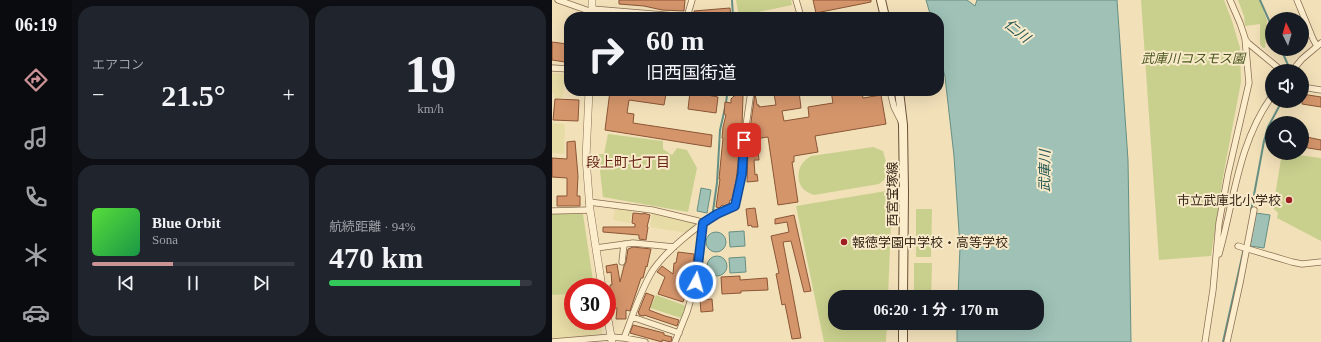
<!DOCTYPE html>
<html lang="ja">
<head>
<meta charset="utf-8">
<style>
	:root { --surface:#171b24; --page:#20242c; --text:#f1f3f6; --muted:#9ea1a6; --line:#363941; --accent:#cc9396 }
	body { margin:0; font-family:"Times New Roman","Noto Sans JP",serif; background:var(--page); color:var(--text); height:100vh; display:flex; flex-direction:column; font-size:15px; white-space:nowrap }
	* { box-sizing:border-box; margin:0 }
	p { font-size:13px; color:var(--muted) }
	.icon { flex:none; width:22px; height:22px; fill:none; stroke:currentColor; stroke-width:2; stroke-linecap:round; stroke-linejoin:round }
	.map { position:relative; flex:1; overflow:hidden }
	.side { display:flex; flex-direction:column; gap:6px; padding:6px; background:#0d0f14; width:480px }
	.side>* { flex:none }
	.guide { position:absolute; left:12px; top:12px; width:380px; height:84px; border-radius:16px; box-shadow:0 4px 16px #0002; background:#171b24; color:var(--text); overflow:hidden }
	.needle { width:26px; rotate:355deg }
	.fabs { position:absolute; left:713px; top:12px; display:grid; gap:8px }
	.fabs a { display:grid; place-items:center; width:44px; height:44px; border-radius:50%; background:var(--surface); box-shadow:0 4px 16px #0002; font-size:20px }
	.speed { position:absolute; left:12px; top:278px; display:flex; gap:8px; font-size:20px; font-weight:700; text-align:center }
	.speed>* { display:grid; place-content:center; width:52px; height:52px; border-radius:50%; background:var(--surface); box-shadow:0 4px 16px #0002; line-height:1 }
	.speed .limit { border:6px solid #d22; background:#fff; color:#111 }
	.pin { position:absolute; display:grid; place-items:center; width:34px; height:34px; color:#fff; margin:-17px; border-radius:8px; box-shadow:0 2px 6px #0006 }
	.me { position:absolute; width:44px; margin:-22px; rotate:6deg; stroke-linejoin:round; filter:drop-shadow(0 0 3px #0008) }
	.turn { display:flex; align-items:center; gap:14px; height:84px; padding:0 16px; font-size:18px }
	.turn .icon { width:52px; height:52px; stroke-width:2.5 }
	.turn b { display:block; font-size:28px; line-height:34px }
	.big { font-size:30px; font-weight:700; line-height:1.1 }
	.side .card { flex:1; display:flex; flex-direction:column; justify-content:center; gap:6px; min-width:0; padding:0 14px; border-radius:16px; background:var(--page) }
	.side .dial { align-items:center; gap:0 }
	.dial b { font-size:52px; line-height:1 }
	.song { display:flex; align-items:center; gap:12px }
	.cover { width:48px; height:48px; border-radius:6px; background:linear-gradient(135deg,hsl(110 70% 55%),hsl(140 70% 35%)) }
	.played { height:4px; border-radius:2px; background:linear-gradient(90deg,var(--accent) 40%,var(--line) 40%) }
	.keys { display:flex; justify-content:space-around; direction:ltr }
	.heat { display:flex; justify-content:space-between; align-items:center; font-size:22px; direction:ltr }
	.charge { height:6px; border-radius:3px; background:linear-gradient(90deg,#34c759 94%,var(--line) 0) }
	.side .tiles { flex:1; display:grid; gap:6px; grid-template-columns:repeat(2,1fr) }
	.trip { position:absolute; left:276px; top:290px; width:216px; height:40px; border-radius:16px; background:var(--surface); box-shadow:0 4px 16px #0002; font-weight:700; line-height:40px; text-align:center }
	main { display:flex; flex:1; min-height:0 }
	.tabs { display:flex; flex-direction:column; width:72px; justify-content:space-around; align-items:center; background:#090b0e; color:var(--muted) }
	.tabs .icon { width:28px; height:28px }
	.tabs .selected { color:var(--accent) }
	.tabs b { font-size:18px; color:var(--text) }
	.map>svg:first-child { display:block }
	.farmland { fill:#e8dca6 }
	.green { fill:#c9d08d }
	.water { fill:#9fc1b6; stroke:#668f84 }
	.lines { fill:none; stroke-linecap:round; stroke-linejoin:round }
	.stream { stroke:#668f84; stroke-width:2 }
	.building { fill:#d4956b; stroke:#8b5636 }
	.minor-casing { stroke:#896f53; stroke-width:7 }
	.tertiary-casing { stroke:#896f53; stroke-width:8 }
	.secondary-casing { stroke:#6b5036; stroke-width:10 }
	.minor { stroke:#fcedcd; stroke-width:5.5 }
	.tertiary { stroke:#fcedcd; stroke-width:7 }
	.secondary { stroke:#fcedcd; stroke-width:8 }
	.route-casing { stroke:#114b97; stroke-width:10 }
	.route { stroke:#1a73e8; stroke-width:7 }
	.poi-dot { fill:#9e1d21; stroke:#f8eac9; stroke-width:1.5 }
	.labels { text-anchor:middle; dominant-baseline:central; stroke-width:4; stroke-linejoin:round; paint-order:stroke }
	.park-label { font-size:13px; font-style:italic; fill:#48551e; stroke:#f8eac9 }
	.street-label { font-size:13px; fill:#372719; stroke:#f8eac9 }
	.poi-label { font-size:13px; fill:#372719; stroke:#f8eac9; text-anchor:end }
	.water-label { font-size:14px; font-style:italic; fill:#275854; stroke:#f8eac9 }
	.neighbourhood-label { font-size:14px; fill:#672515; stroke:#f8eac9 }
</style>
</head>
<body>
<main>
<nav class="tabs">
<b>06:19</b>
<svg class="icon selected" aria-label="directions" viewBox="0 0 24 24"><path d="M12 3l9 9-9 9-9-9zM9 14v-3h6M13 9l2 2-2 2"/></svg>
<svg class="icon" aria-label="music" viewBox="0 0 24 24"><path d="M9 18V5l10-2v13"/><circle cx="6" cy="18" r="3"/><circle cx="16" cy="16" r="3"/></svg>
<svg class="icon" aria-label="phone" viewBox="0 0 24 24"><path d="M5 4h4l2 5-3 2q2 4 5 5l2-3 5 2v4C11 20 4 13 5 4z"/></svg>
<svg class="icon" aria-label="climate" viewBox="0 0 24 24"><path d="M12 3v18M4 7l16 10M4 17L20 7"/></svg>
<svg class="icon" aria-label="car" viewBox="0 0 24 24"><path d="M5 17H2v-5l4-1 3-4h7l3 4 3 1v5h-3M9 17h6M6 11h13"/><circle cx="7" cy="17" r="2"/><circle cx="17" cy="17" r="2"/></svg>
</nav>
<section class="side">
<div class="tiles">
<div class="card"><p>エアコン</p>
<div class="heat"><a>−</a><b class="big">21.5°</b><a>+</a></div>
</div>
<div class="card dial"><b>19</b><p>km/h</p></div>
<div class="card">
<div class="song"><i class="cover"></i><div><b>Blue Orbit</b><p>Sona</p></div></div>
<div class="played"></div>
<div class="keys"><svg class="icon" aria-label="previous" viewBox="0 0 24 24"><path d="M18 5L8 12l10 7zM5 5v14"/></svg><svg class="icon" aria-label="pause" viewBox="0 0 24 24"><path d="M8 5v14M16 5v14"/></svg><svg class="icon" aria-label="next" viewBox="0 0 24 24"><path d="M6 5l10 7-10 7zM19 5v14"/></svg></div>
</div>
<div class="card"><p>航続距離 · 94%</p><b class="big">470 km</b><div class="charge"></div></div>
</div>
</section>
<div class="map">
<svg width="769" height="342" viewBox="0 0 769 342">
	<rect width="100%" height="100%" fill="#f2e0b9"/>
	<!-- farmland -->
	<path class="farmland" d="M0,73L13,74L11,98H2V93H0Z
		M0,123L13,124L12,154L0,153Z
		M63,208L80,211L78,223L61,220Z
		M100,214L143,223V226L135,233L98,227Z
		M21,294V321H48L51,335L0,339V295Z"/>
	<!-- green -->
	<path class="green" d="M184,0H239L240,5L187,16Z
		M589,0H672L680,21L688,48L689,82L671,177L659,256L607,260Z
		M686,0H708L715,21L713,48H711L708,44V24L693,26L692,16Z
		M56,134L111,141V149L120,155L125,148L135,150L145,168L136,212L51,197L46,154H52Z
		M321,147L331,151L336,169L332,180L327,184L262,195C257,193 252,191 249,186C243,174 248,162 259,156Z
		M730,153L769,158V241L725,218L726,213L721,208Z
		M334,191L340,196L336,297H283V323H335L334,342H272L244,206Z
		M364,209H380L379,257H364Z
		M0,213L31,214L42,287H21V294L0,295Z
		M362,263H380L379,297H362Z
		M104,295L134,306L129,318L89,305L90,301L100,304Z"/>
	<!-- water -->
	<path class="water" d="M374,0H415L423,6L425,0H565L576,160L579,342H405V323H485V297H406L408,247L402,156L393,77L387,51V17H379Z
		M149,188L159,190L155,213L145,211Z
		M704,213L718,215L712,248L698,246Z
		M192,231L193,246L178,247L177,232Z
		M154 242a10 10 0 1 1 20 0a10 10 0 1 1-20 0Z
		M155 266a10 10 0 1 1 20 0a10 10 0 1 1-20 0Z
		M193,257L194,272L178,273L177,258Z"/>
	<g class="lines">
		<!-- stream -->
		<path class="stream" d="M180,0L181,17
			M708,0L720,27
			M729,49L736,65
			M174,103L175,95
			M161,211L165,183L168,130L173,108
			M699,211L712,141L716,127L730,101
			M671,342L692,248"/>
	</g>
	<!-- building -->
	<path class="building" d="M67,0H133L132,11L110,10L92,6L67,4Z
		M261,0H319V2L264,13Z
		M178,8L179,17H143L142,11Z
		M0,42L15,44L13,62L0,60Z
		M58,91H96L114,94L112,105L77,100L75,113L82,114L81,123L160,135L159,147L53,130Z
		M247,91L249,108L230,111L232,121L257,117L256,107L281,103L279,91H310L311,98L329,95L334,124L263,136L266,152L242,156V162H240L246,202L226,205L216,137L202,139L200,125H199V122L203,93L205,105H207V107L224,105L222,94Z
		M138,92L166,97L164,113L136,109Z
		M750,94L769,97V107L750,104Z
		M186,95H191L190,126L184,181L180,200H178L177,204L172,206L170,205L167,208L164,207L168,179H167L171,138H170L171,127L174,115L172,114L173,102L179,103V99L182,96Z
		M3,99L27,100L26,121L1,120Z
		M750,136L769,140V150L750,147Z
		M23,141L26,176L25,196H28V206H5V196H15V178L0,177V158L15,159V142Z
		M200,149V151H206L207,160H202L203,175L205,174L206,181L195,182L196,150Z
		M203,208L206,227H200L199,225L196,226L194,209Z
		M81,213L91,214V213L98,215L95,227H96L94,240L87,239V235L51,232V227H83V224L80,223Z
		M242,215L259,291L252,292L239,241L231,242L249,338L240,339L233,304L230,305L224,274L227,273L219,236L237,232L235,222L223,224V219Z
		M81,247L99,249L95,267L94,266L91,278H89L78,311L74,310V319H64L65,308H62L58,290V285H60L59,272L55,273L54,266L65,264L68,282L72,266L74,262L76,249Z
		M126,252L142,254L139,285L136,292L135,291L131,302L106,294L113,277L105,272L110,266L121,274L122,263H124Z
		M188,276V280L215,278L216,290L189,291V293L170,294L169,277Z
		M94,293L102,296L97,310L113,316L127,320L125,326L92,315V316L87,315V313H86Z
		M160,299L161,311L149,312L148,300Z
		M81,325L112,333V335L120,337L119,342L110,340V342L78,333Z"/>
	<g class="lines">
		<defs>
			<path id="minor" d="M6,0L40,12
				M244,0L249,17
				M745,0L761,39L765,46
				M40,9L136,17
				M135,17L140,0
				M693,39L696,43L730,71
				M0,68L17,69
				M740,71L750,59L769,43
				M750,87L769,90
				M168,91L176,92L189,91
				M338,91L342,107L349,121
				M37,202L100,210L146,221L151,223L144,282L135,312L123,342
				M0,211L38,210
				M686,246L740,262L750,264L769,262
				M44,248L81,243L122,247
				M667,254C682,201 686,143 720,96
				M70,262L72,244
				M80,317L127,333
				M72,338C81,315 88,291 101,270C114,251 144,227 163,215C169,211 176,209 183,206L190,174L192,140L199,91
				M0,342L59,337L72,338L93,342
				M653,342L661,290L667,223L676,174L697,83L693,38L688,23L678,0
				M675,342L688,283L702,210"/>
			<path id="tertiary" d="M40,17V0
				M37,91L34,158L38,210L50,287
				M55,314L60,342"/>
			<path id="secondary" d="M329,0L333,17
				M347,91L351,125L352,192L351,297
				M351,342V323"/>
		</defs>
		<!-- minor casing -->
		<use href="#minor" class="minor-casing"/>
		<!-- tertiary casing -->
		<use href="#tertiary" class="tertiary-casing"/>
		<!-- secondary casing -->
		<use href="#secondary" class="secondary-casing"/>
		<!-- minor -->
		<use href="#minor" class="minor"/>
		<!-- tertiary -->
		<use href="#tertiary" class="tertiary"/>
		<!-- secondary -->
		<use href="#secondary" class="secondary"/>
	</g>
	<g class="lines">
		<defs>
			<path id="route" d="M144,282L151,223L165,214L183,206L190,174L192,140"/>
		</defs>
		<!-- route casing -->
		<use href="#route" class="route-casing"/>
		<!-- route -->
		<use href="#route" class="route"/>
	</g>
	<!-- markers -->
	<g class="poi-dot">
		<circle cx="737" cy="200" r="4"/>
		<circle cx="292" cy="242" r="4"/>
	</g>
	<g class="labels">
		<!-- park labels -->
		<g class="park-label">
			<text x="641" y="58">武庫川コスモス園</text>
		</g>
		<!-- street labels -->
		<g class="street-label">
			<text transform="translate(340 194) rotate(-90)">西宮宝塚線</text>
		</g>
		<!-- poi labels -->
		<g class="poi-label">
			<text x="729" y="200">市立武庫北小学校</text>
			<text x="300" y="242" text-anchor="start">報徳学園中学校・高等学校</text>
		</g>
		<!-- water labels -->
		<g class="water-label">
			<text transform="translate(465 31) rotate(39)">仁川</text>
			<text transform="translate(493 171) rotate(-89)">武庫川</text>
		</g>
		<!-- neighbourhood labels -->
		<g class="neighbourhood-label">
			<text x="76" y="162">段上町七丁目</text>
		</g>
	</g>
</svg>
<div class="fabs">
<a><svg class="needle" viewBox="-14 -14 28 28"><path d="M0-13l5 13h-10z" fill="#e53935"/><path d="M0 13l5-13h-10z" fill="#9ea1a6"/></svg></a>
<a><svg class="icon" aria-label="sound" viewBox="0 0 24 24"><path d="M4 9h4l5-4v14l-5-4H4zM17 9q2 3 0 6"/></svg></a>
<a><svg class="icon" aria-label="search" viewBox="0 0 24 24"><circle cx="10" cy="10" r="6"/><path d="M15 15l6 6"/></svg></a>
</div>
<div class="speed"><div class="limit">30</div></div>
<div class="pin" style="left:192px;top:140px;background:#d93025"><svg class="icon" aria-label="arrive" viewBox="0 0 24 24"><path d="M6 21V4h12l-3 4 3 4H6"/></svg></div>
<svg class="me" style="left:144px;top:282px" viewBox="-20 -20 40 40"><circle r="17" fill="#1a73e8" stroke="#fff" stroke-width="3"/><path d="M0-11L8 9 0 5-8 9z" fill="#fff"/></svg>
<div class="trip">06:20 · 1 分 · 170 m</div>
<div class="guide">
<div class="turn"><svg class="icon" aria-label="right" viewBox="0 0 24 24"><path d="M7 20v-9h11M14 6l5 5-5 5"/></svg><div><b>60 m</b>旧西国街道</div></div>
</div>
</div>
</main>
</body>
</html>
